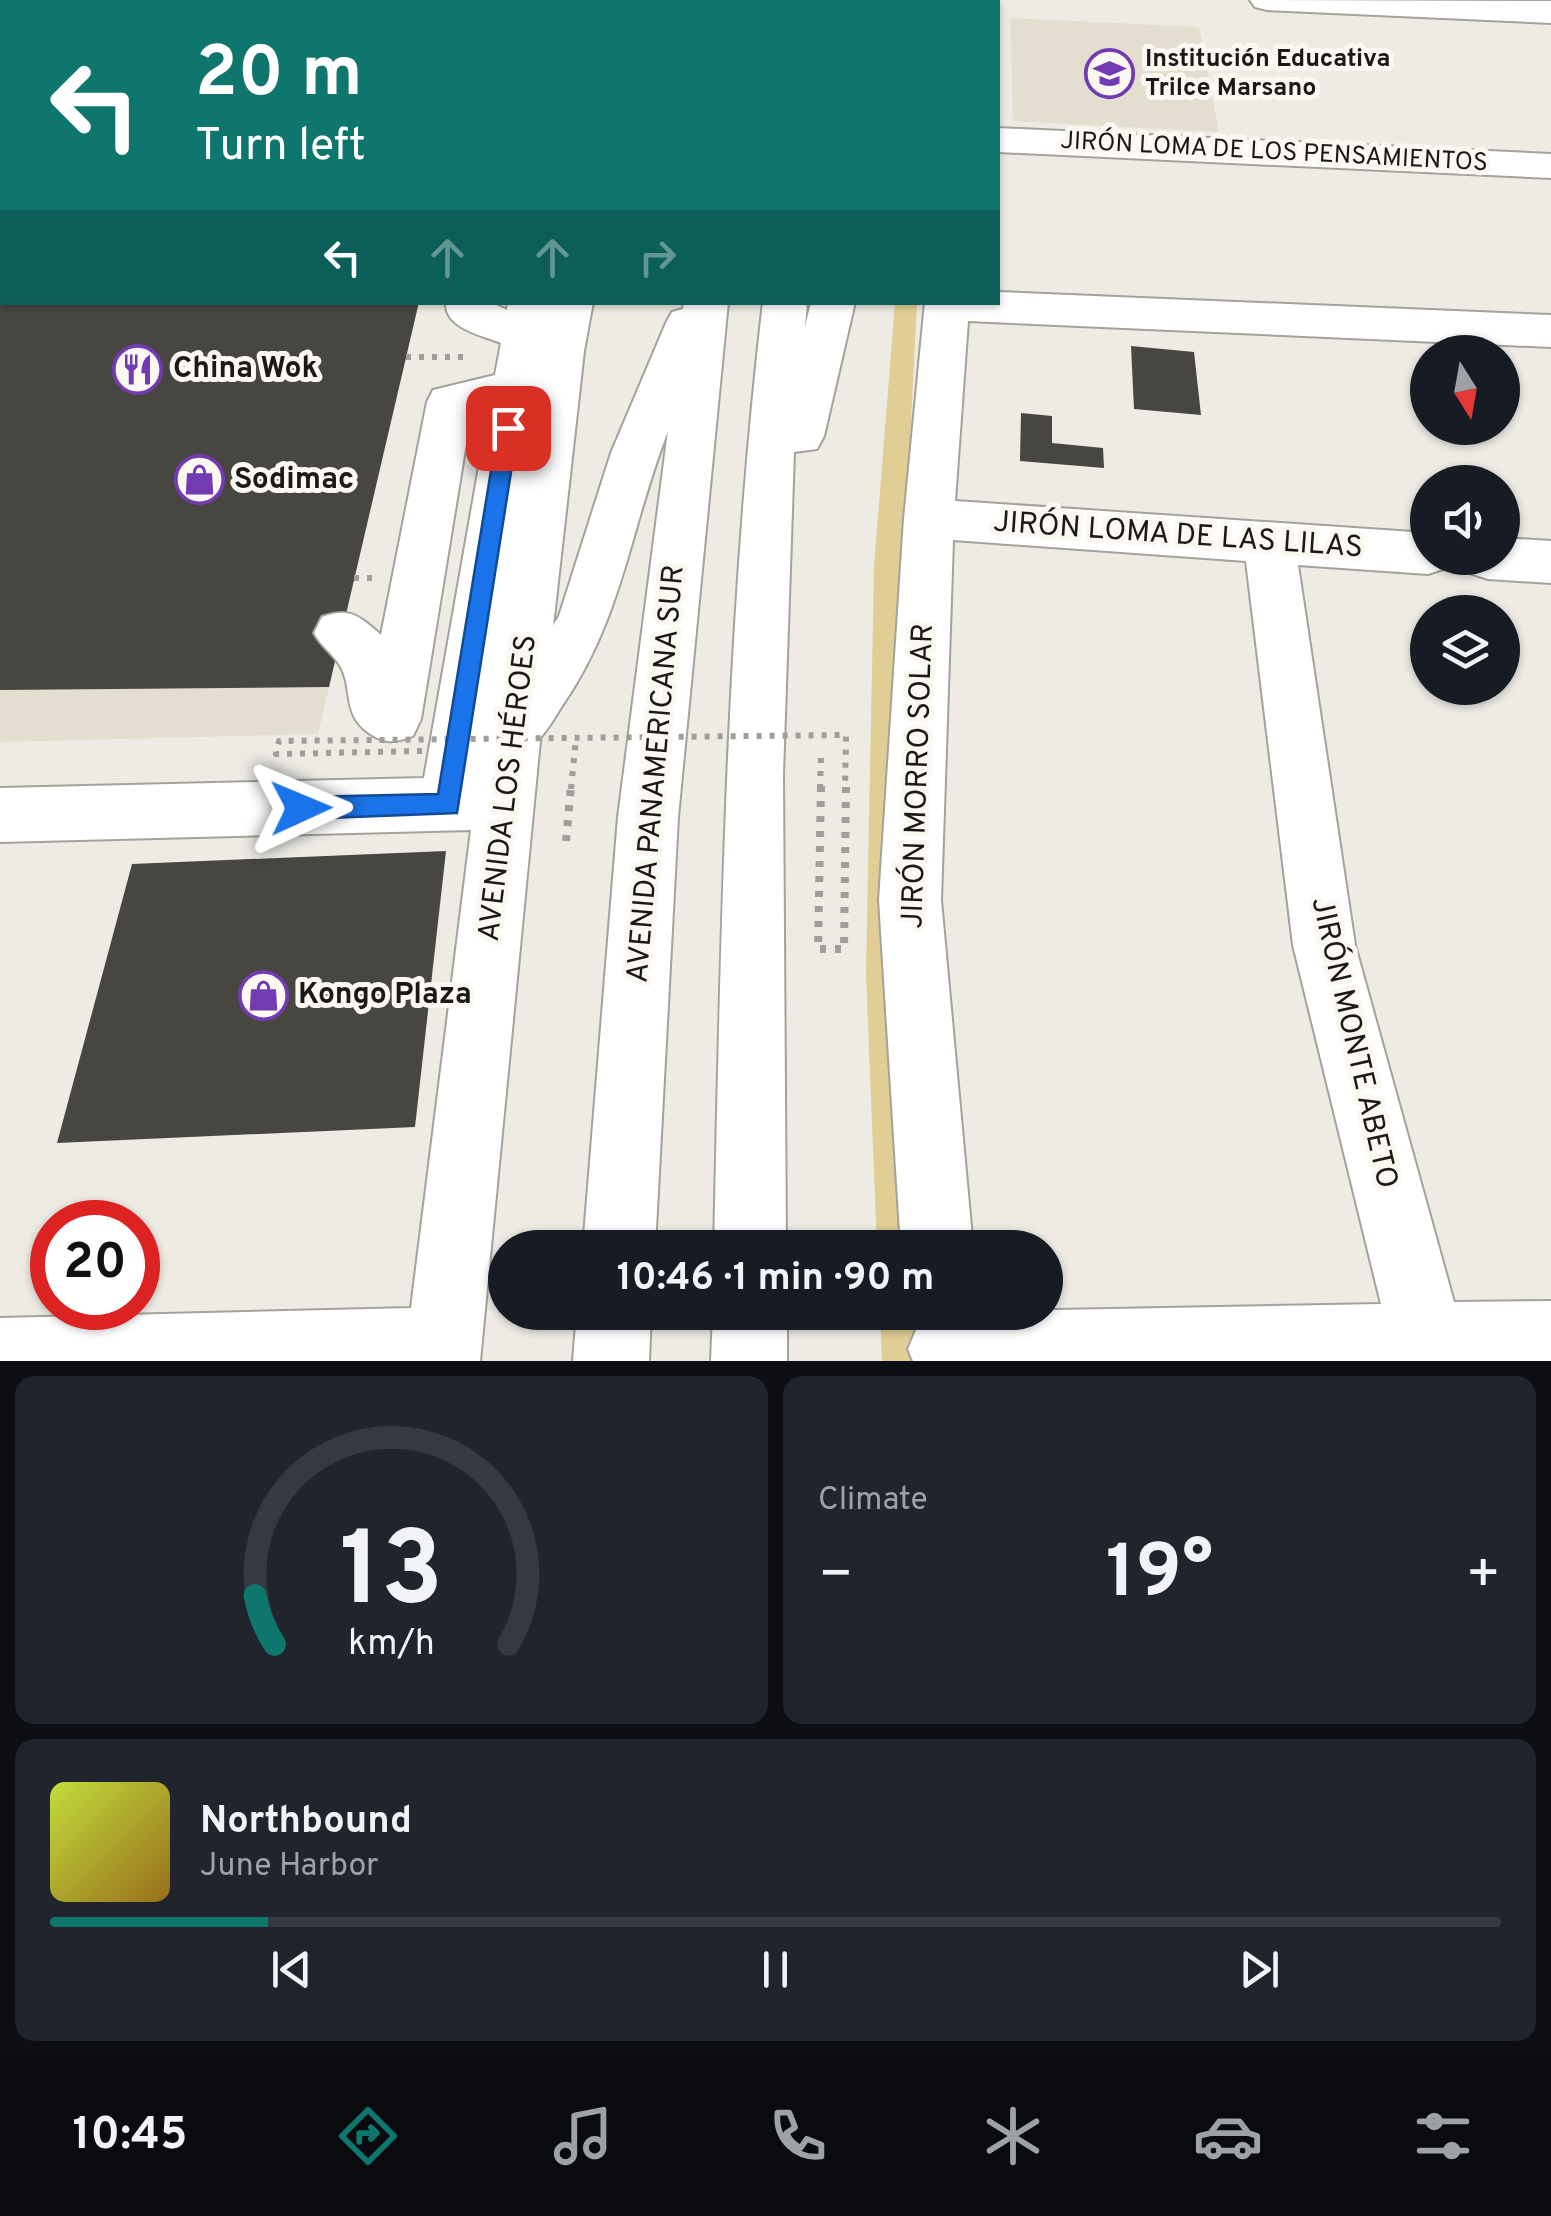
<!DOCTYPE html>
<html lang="en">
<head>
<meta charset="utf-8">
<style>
	:root { --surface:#171b24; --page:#20242c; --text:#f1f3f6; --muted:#9ea1a6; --line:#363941; --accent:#0f766e }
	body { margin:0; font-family:Overpass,sans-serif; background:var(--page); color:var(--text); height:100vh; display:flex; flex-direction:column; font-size:38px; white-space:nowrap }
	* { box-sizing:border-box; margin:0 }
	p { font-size:32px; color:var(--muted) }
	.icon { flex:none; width:55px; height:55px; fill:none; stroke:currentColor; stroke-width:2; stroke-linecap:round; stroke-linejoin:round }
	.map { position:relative; height:1361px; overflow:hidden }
	.sheet { display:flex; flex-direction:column; gap:15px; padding:15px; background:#0d0f14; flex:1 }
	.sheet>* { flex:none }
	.hud { position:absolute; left:0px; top:0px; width:1000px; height:305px; box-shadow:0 2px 8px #0004; background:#0f766e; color:#fff; overflow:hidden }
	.needle { width:65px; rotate:169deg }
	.buttons { position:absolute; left:1410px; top:335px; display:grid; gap:20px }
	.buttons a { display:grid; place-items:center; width:110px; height:110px; border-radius:50%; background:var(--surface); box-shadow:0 2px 8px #0004; font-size:50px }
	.speed { position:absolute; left:30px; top:1200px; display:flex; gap:20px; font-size:50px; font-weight:700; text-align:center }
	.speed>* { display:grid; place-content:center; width:130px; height:130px; border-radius:50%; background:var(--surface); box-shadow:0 2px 8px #0004; line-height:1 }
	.speed .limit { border:15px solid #d22; background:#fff; color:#111 }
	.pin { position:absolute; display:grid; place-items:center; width:85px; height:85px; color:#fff; margin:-42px; border-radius:20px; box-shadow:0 5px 15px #0006 }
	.me { position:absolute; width:110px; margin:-55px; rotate:89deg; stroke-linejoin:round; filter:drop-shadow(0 0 8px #0008) }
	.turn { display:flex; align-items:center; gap:35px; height:210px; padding:0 30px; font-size:45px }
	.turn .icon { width:130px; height:130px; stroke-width:2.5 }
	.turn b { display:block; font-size:70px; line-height:85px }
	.lanes { display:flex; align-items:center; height:95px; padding:0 30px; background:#0003; justify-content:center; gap:50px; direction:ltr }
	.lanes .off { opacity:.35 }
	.big { font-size:75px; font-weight:700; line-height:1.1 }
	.sheet .widget { flex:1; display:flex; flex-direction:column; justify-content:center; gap:15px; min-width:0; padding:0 35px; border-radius:20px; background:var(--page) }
	.sheet .dial { align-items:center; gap:0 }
	.dial svg { height:260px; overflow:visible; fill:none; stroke:var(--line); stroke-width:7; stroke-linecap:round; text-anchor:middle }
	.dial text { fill:var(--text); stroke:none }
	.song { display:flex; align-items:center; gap:30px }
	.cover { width:120px; height:120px; border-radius:15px; background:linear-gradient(135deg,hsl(70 70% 55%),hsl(40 70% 35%)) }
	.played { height:10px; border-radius:5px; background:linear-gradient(90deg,var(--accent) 15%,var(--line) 15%) }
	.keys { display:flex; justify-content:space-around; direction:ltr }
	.heat { display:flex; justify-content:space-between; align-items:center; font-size:55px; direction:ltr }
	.sheet .tiles { flex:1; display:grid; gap:15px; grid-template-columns:1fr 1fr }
	.widget:last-child { grid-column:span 2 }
	.trip { position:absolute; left:488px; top:1230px; width:575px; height:100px; border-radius:50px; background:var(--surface); box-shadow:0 2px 8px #0004; font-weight:700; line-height:100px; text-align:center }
	.tab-bar { display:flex; height:160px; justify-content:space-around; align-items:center; background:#090b0e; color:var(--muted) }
	.tab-bar .icon { width:70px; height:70px }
	.tab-bar .current { color:var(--accent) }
	.tab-bar b { font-size:45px; color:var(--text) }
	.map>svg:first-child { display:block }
	.built { fill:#e3ded0 }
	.green { fill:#e1ce94 }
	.building { fill:#484641 }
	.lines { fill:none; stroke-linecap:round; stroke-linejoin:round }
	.minor-casing { stroke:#a4a29b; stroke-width:4 }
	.highway-casing { stroke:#a4a29b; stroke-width:4 }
	.path-far1 { stroke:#a09e99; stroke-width:6; stroke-dasharray:5 8; stroke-linecap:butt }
	.path { stroke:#a09e99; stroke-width:8; stroke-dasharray:6 9; stroke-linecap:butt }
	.minor { fill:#fff; fill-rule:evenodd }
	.highway { fill:#fff; fill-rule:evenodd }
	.path-bridge-far1 { stroke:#a09e99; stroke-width:6; stroke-dasharray:5 8; stroke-linecap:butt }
	.path-bridge { stroke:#a09e99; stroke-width:8; stroke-dasharray:6 9; stroke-linecap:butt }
	.route { fill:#1a73e8; stroke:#114b97; stroke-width:2.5 }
	.labels { text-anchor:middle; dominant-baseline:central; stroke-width:10; stroke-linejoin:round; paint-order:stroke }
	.far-poi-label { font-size:25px; font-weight:bold; fill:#1a1917; stroke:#faf8f1; text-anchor:start }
	.far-street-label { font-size:25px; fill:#1a1917; stroke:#faf8f1 }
	.poi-label { font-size:30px; font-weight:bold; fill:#1a1917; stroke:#faf8f1; text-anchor:start }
	.street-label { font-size:30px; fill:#1a1917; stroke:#faf8f1 }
</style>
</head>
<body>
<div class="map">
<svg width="1551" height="1361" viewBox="0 0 1551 1361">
	<rect width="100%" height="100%" fill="#edebe4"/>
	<!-- built -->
	<path class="built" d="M1010,18L1199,27L1219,132L1013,121Z
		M0,360L329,687L318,734L0,742Z"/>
	<!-- green -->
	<path class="green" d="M917,302L896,723L909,1247L877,1248L866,974L874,567L895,303Z
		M880,1313H914L917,1361H882Z"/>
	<!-- building -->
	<path class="building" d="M0,302H419L329,687L0,690Z
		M1131,346L1194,352L1201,415L1134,409Z
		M1021,413L1052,416V443L1103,448L1104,468L1020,461Z
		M446,851L415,1127L57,1143L132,864Z"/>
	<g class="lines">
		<defs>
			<path id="minor" d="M952,0H986V2H952Z
				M1250,0L1551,1V23L1267,10L1255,7Z
				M0,41H2V63H0Z
				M998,128L1551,154V178L998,152Z
				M998,292L1551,315V347L968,321L955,501L1428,533V558H1452L1446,568L1428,574L1298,565L1355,945L1454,1302L1551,1301V1361H913L908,1349L919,1323L943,1312L1381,1304L1293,945L1246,561L953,540L941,900L973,1248H901L879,900L904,519L925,302H998Z
				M446,302H490L507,310L508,302H593L584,351L539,751L480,1361H0V1318L411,1308L471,830L0,842V788L424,778L489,410L471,413L421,719L413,736C395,743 385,744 369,733C341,714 354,687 339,664C331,652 321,646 314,633L322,617C351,607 359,616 381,635L427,402L433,390L495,375L501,343C481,335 444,328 446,302Z
				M1502,538L1551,541V583L1488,579L1470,573L1463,558H1502Z"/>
			<path id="highway" d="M699,0H733V2H699Z
				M745,0H779V2H745Z
				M812,0H846V2H812Z
				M684,302H728L678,817L655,1248H583L618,817L668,431C630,527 623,618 562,706C548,728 540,745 515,754L495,747L487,729L559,616L611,453L666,323L672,312L683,309Z
				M763,302H807L805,327L811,302H855L824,436L817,449L794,452L783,774L786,1248H714C721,932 726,617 763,302Z
				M577,1312H651L649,1361H573Z
				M713,1312H787V1361H711Z"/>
		</defs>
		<!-- minor casing -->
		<use href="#minor" class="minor-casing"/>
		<!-- highway casing -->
		<use href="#highway" class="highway-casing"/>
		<!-- path-far1 -->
		<path class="path-far1" d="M406,357H465
			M354,578H373
			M571,789L576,738"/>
		<!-- path -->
		<path class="path" d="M566,841L571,786"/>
		<!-- minor -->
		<use href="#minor" class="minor"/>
		<!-- highway -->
		<use href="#highway" class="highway"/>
		<!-- path-bridge-far1 -->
		<path class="path-bridge-far1" d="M422,751L276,754L279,741L846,735L845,789
			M820,789L821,756"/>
		<!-- path-bridge -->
		<path class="path-bridge" d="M821,786L818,949H844L846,786"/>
	</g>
	<!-- route -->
	<path class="route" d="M508,421L518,428L457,813L301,819L293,816L289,808L293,800L301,797L438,794L498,428Z"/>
	<!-- icons -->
	<defs>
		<symbol id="school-ring" viewBox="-11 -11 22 22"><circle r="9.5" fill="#faf8f1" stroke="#733bb1" stroke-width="1.5"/><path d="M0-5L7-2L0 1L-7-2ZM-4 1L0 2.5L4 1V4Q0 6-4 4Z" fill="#733bb1"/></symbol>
		<symbol id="restaurant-ring" viewBox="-11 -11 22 22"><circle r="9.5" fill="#faf8f1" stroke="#733bb1" stroke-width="1.5"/><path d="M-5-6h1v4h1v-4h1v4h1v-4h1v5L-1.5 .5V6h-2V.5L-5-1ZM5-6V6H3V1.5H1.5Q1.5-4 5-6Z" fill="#733bb1"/></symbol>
		<symbol id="shop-ring" viewBox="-11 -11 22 22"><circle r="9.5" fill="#faf8f1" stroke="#733bb1" stroke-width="1.5"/><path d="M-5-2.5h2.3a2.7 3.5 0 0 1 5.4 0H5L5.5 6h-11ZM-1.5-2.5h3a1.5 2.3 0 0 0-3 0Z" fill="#733bb1"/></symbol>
	</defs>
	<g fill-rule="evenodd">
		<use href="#school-ring" x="1082" y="46" width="55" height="55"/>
		<use href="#restaurant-ring" x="110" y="342" width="55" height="55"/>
		<use href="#shop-ring" x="172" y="452" width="55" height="55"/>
		<use href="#shop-ring" x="236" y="968" width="55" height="55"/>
	</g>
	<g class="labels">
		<!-- far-poi labels -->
		<g class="far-poi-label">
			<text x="1145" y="60">Institución Educativa<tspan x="1145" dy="29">Trilce Marsano</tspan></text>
		</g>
		<!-- far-street labels -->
		<g class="far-street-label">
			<text transform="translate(1274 153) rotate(3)">JIRÓN LOMA DE LOS PENSAMIENTOS</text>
		</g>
		<!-- poi labels -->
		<g class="poi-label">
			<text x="173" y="369">China Wok</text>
			<text x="234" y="480">Sodimac</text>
			<text x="298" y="995">Kongo Plaza</text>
		</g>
		<!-- street labels -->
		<g class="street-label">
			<text transform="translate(1178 536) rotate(4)">JIRÓN LOMA DE LAS LILAS</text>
			<text transform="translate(657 774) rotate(-85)">AVENIDA PANAMERICANA SUR</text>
			<text transform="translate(919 776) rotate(-88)">JIRÓN MORRO SOLAR</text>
			<text transform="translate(509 788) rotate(-83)">AVENIDA LOS HÉROES</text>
			<text transform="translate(1353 1043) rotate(77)">JIRÓN MONTE ABETO</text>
		</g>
	</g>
</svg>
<div class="buttons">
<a><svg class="needle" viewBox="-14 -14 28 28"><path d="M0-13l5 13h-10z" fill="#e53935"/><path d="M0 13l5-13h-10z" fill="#9ea1a6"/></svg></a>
<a><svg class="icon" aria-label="sound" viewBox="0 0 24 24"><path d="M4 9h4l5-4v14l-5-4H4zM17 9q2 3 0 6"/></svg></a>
<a><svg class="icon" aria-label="layers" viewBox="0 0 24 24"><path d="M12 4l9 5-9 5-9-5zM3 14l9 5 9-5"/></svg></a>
</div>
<div class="speed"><div class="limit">20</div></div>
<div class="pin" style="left:508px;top:428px;background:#d93025"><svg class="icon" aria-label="arrive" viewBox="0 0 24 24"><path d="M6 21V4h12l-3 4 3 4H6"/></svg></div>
<svg class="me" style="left:301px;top:808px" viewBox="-20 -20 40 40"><path d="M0-17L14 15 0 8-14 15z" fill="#1a73e8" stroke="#fff" stroke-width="4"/></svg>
<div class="trip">10:46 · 1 min · 90 m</div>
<div class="hud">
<div class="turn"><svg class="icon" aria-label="left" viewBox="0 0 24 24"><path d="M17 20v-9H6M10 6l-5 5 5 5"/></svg><div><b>20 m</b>Turn left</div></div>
<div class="lanes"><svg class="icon" aria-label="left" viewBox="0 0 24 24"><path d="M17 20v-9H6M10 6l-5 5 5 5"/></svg><svg class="icon off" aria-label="ahead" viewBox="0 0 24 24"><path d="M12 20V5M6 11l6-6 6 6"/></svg><svg class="icon off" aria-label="ahead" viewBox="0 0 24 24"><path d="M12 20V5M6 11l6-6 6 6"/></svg><svg class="icon off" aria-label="right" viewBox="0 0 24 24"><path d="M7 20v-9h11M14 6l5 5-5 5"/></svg></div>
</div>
</div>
<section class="sheet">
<div class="tiles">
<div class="widget dial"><svg viewBox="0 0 100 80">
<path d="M14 69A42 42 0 1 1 86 69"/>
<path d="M14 69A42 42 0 0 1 8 54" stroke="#0f766e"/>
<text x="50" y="56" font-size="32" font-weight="700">13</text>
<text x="50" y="72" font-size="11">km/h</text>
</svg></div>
<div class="widget"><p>Climate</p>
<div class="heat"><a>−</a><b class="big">19°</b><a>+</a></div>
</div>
<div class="widget">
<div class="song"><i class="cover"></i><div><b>Northbound</b><p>June Harbor</p></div></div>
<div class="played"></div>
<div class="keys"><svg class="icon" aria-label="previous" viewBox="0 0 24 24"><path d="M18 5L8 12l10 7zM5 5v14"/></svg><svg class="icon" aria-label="pause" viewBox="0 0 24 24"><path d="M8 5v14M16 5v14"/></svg><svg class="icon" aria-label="next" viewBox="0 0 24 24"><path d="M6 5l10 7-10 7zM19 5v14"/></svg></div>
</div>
</div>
</section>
<nav class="tab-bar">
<b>10:45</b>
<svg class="icon current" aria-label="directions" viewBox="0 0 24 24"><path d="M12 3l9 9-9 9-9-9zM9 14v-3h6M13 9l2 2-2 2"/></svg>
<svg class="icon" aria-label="music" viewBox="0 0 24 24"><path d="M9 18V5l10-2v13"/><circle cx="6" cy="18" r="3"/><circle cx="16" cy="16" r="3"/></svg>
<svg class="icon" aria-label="phone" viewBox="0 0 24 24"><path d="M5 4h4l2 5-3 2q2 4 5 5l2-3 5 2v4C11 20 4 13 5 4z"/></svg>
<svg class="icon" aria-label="climate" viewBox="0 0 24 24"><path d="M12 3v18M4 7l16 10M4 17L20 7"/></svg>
<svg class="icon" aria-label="car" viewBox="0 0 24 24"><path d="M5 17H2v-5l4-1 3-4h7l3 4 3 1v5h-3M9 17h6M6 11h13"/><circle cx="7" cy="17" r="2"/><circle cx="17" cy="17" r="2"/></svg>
<svg class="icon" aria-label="filters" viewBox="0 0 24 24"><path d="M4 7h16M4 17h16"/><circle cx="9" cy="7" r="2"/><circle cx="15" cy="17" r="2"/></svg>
</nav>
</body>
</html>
